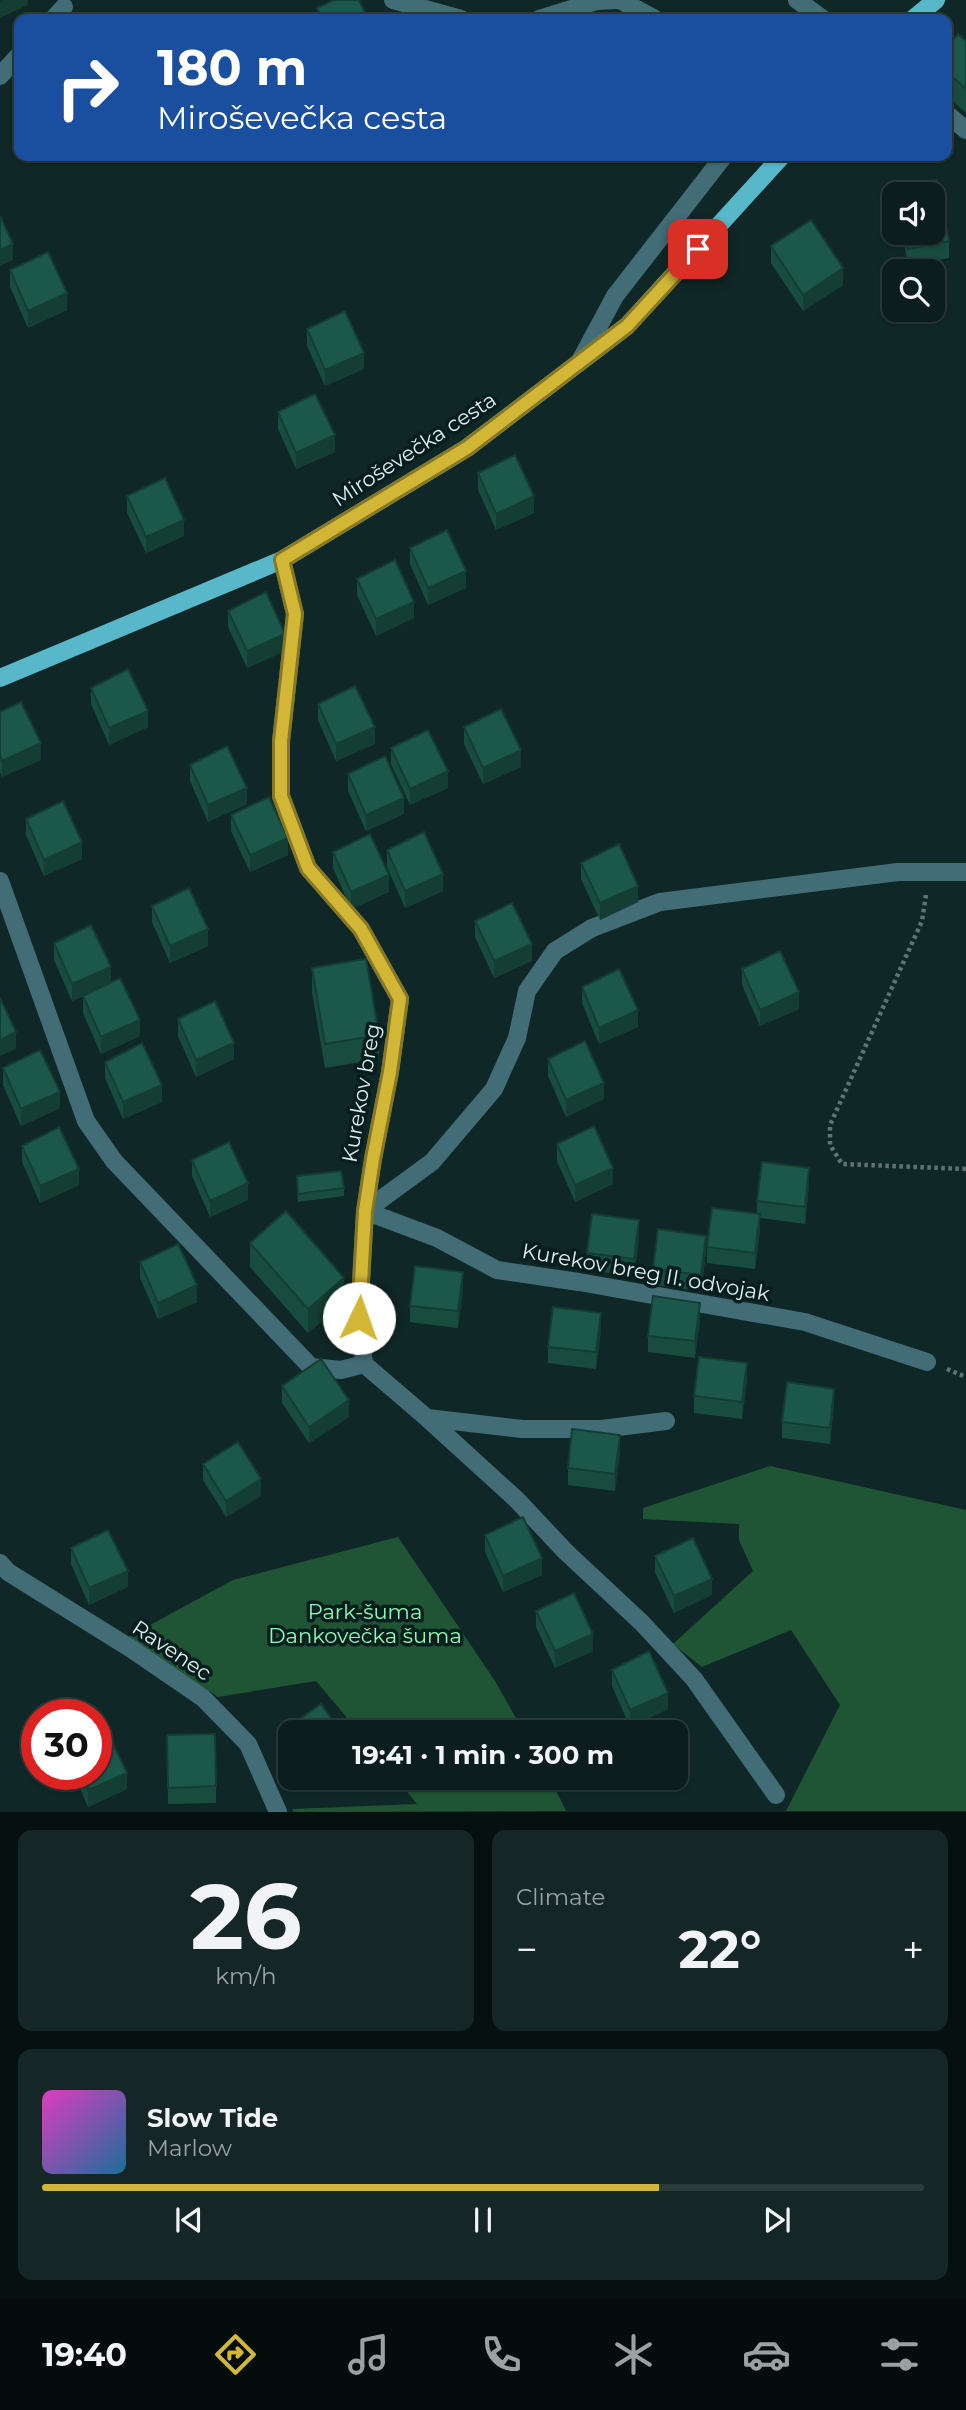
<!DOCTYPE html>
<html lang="en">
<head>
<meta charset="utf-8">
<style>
	:root { --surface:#0c1d1d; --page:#152626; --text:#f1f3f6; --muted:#9aa2a4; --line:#2c3b3b; --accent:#d2b736 }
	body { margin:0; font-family:Montserrat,sans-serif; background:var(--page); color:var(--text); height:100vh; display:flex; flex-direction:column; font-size:26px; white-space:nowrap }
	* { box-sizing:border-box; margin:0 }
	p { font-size:23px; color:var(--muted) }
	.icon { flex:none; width:38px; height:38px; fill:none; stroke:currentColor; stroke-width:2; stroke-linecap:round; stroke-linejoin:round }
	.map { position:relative; height:1812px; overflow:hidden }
	.panel { display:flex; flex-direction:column; gap:18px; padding:18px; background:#071010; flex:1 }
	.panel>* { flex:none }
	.top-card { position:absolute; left:14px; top:14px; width:938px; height:147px; border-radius:14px; box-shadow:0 2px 5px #0004,0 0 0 2px var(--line); background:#1a4fa0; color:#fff; overflow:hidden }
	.controls { position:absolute; left:882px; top:182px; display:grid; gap:14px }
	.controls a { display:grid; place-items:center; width:63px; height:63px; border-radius:14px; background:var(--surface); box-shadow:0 2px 5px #0004,0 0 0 2px var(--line); font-size:35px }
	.speed { position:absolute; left:21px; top:1699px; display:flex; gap:14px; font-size:35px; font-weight:700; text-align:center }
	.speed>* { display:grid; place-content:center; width:91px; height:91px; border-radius:50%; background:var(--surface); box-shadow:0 2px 5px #0004,0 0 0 2px var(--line); line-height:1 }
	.speed .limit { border:10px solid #d22; background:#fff; color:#111 }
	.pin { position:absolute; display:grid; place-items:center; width:60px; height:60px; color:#fff; margin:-30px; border-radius:14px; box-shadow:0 4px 10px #0006 }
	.me { position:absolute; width:77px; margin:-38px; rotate:3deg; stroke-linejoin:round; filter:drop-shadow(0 0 5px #0008) }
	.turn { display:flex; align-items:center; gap:24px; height:147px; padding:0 28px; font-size:32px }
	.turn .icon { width:91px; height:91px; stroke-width:2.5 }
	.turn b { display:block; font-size:49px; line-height:60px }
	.big { font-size:52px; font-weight:700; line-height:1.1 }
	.panel .card { flex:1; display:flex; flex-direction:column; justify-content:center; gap:10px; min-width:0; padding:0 24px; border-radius:14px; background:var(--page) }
	.panel .dial { align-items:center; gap:0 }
	.dial b { font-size:91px; line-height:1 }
	.song { display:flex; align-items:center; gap:21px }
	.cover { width:84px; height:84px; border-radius:10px; background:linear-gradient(135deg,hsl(310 70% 55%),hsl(200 70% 35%)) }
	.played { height:7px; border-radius:4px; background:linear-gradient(90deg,var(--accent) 70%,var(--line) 70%) }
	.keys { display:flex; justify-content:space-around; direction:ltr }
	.heat { display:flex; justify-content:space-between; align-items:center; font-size:38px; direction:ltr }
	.panel .tiles { flex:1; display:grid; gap:18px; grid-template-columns:1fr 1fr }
	.card:last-child { grid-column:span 2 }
	.trip { position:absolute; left:278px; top:1720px; width:410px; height:70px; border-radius:14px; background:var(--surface); box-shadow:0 2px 5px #0004,0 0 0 2px var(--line); font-weight:700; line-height:70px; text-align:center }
	.menu { display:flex; height:112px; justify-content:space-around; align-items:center; background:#050c0c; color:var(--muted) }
	.menu .icon { width:49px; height:49px }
	.menu .active { color:var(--accent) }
	.menu b { font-size:32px; color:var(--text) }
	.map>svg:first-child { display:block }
	.green { fill:#1f5535 }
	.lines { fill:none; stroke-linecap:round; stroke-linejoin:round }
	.path { stroke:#607373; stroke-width:4.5; stroke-dasharray:3.5 3.5; stroke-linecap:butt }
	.minor { stroke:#426d76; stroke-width:18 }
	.major { stroke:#58b8ca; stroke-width:18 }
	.wall { fill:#184c3f }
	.shaded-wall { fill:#143e33 }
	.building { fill:#1c5849; stroke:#143e33; stroke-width:2 }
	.route-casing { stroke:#887723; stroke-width:18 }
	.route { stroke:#d2b736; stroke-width:12 }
	.labels { text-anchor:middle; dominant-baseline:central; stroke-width:7; stroke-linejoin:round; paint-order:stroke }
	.street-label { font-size:21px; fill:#e0eeed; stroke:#061e1d }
	.park-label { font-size:21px; fill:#8cf9b2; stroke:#061e1d }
</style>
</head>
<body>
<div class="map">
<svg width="966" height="1812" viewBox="0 0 966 1812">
	<rect width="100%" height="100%" fill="#102727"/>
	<!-- green -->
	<path class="green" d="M770,1466L966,1510V1811H786L840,1705L791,1630L702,1667L673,1644L753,1571L739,1540V1524L643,1519V1508Z
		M398,1537L495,1681L524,1732H359L316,1681L218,1697L128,1637L233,1580Z
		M396,1778H550L566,1811L294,1812L292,1809L417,1804Z"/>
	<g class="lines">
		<!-- path -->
		<path class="path" d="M926,895L922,921L830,1125V1145L842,1164L966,1169
			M947,1369L966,1377"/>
		<!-- minor -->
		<path class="minor" d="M393,0L461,19
			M620,0L655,19
			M797,0L823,19
			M53,19L64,7
			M539,19L597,1L617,0
			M0,76L19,55
			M947,114L966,130
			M579,363L615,296L724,156
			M282,560L295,614L281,741V796L308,868L361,929L400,999L390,1072L373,1159L365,1211L359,1318L364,1364
			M0,881L86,1121L114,1161L311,1367L341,1370L364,1364
			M365,1211L432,1162L494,1089L517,1038L527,991L555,951L592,928L660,902L898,872H966
			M365,1211L437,1238L497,1270L579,1282L805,1322L927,1362
			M364,1364L427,1418L517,1500L566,1552L642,1623L694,1679L776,1795
			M427,1418L522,1429H602L666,1421
			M0,1563L8,1572L130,1648L203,1698L248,1744L278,1812"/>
		<!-- major -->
		<path class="major" d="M913,19L936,0
			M0,678L282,560L467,448L627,326L782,156"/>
	</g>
	<!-- wall -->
	<path class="wall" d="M317,8L368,19H317Z
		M966,41V113L947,96V47Z
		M937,180L949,241V258L908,265L902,233H933V194H897V188Z
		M771,246L843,285L803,311L771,263Z
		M10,270L67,310L28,328L10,287Z
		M307,329L364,369L325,386L307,346Z
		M278,412L335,452L296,469L278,429Z
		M478,473L534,513L496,530L478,490Z
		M127,496L184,536L146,553L127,513Z
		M410,548L466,588L428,605L410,564Z
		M357,579L414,618L376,636L357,595Z
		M228,611L285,651L247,668L228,627Z
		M91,688L148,727L109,745L91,704Z
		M318,704L375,744L336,761L318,720Z
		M0,712L41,760L2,777L0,772Z
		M464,727L521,767L483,784L464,744Z
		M391,748L448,788L410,805L391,764Z
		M190,765L247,804L208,822L190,781Z
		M348,774L404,814L366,831L348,791Z
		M231,815L288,855L250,872L231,831Z
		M26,819L82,859L44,876L26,835Z
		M387,850L443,891L405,908L387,867Z
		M333,852L389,892L351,909L333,868Z
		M581,863L638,902L600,920L581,879Z
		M152,906L208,946L170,963L152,922Z
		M475,921L532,961L494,978L475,937Z
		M54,943L111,983L140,1036L101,1054L83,1013V996L99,989L72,1001L54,960Z
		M312,968L379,1035V1059L325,1068L312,992Z
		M742,969L799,1009L760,1026L742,985Z
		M582,987L638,1027L599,1044L582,1003Z
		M178,1019L234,1059L196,1077L178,1036Z
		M548,1059L604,1099L566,1117L548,1076Z
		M105,1062L162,1102L123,1119L105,1078Z
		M3,1068L60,1108L21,1126L3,1085Z
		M557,1144L613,1184L575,1202L557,1161Z
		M22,1146L79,1185L40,1203L22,1162Z
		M192,1160L248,1200L210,1217L192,1176Z
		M297,1176L344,1188V1196L298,1202Z
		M809,1185L805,1224L760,1218V1230L755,1269L707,1263V1247L757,1213V1201Z
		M639,1237L634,1276L587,1270V1253Z
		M250,1243L344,1302L308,1333L250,1267Z
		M706,1252L701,1291L653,1285V1269Z
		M140,1262L197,1302L158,1319L140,1278Z
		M463,1289L458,1328L410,1322V1306Z
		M700,1319L695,1358L648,1352V1336Z
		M601,1330L596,1369L548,1363V1347Z
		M747,1380L742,1419L694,1413V1396Z
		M282,1386L349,1417L309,1443L282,1403Z
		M834,1405L830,1444L782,1438V1422Z
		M620,1451L615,1491L568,1485V1468Z
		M203,1464L261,1496L226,1517L203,1480Z
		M485,1535L542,1575L503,1592L485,1552Z
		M71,1548L128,1587L89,1605L71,1564Z
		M655,1556L712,1595L674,1613L655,1572Z
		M536,1611L593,1651L555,1668L536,1627Z
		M612,1670L668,1709L630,1727L612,1686Z
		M286,1729L290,1732V1751L286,1745Z
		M167,1752L216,1786V1803L168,1804Z
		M74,1774H96L127,1789L88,1807Z
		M310,1778H326L315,1786Z"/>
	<!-- shaded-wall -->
	<path class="shaded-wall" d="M2,0H28V5L0,18V1Z
		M13,244V260L0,266V250Z
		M843,268V285L803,311V295Z
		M67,293V310L28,328V311Z
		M364,353V369L325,386V370Z
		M335,435V452L296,469V453Z
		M534,496V513L496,530V514Z
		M184,520V536L146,553V537Z
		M466,571V588L428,605V588Z
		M414,602V618L376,636V619Z
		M285,634V651L247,668V651Z
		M148,711V727L109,745V728Z
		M375,727V744L336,761V744Z
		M41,743V760L2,777V761Z
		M521,750V767L483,784V768Z
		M448,771V788L410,805V789Z
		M247,788V804L208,822V805Z
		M404,798V814L366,831V815Z
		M288,838V855L250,872V855Z
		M82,842V859L44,876V860Z
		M443,874V891L405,908V891Z
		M389,875V892L351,909V892Z
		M638,886V902L600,920V903Z
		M208,929V946L170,963V946Z
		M532,944V961L494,978V961Z
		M111,967V983L72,1001V984Z
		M799,992V1009L760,1026V1010Z
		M638,1010V1027L599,1044V1028Z
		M140,1020V1036L101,1054V1037Z
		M16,1032V1049L0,1056V1040Z
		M234,1043V1059L196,1077V1060Z
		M604,1083V1099L566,1117V1100Z
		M162,1085V1102L123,1119V1102Z
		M60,1092V1108L21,1126V1109Z
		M613,1168V1184L575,1202V1185Z
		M809,1168V1185L805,1224V1207Z
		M79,1169V1185L40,1203V1186Z
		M248,1183V1200L210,1217V1201Z
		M760,1214V1230L755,1269V1253Z
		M639,1220V1237L634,1276V1259Z
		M706,1236V1252L701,1291V1275Z
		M463,1272V1289L458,1328V1311Z
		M344,1278V1302L308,1333V1309Z
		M197,1285V1302L158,1319V1303Z
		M700,1303V1319L695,1358V1341Z
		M601,1313V1330L596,1369V1352Z
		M747,1363V1380L742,1419V1402Z
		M834,1389V1405L830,1444V1428Z
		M349,1400V1417L309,1443V1427Z
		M620,1435V1451L615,1491V1474Z
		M261,1479V1496L226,1517V1501Z
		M542,1558V1575L503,1592V1576Z
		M128,1571V1587L89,1605V1588Z
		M712,1579V1595L674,1613V1596Z
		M593,1634V1651L555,1668V1651Z
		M668,1693V1709L630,1727V1710Z
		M127,1773V1789L88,1807V1790Z
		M315,1778H326L315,1786Z"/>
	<!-- building -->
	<path class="building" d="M334,0H359L368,19H322L317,8Z
		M958,34L966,41V89L947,72V47Z
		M937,180L949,241L908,249L905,233H933V194H898L897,188Z
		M0,216L13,244L0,250Z
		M811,220L843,268L803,295L771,246Z
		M48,252L67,293L28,311L10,270Z
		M345,311L364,353L325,370L307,329Z
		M315,394L335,435L296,453L278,412Z
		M515,455L534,496L496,514L478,473Z
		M165,478L184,520L146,537L127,496Z
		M447,530L466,571L428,588L410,548Z
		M395,560L414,602L376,619L357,579Z
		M266,592L285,634L247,651L228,611Z
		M128,669L148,711L109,728L91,688Z
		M355,686L375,727L336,744L318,704Z
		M21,702L41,743L2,761L0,756V712Z
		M501,709L521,750L483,768L464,727Z
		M428,730L448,771L410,789L391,748Z
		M227,746L247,788L208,805L190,765Z
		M385,756L404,798L366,815L348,774Z
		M269,797L288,838L250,855L231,815Z
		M63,801L82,842L44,860L26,819Z
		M424,832L443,874L405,891L387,850Z
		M370,834L389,875L351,892L333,852Z
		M619,844L638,886L600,903L581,863Z
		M189,888L208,929L170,946L152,906Z
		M512,903L532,944L494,961L475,921Z
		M91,925L111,967L72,984L54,943Z
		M780,951L799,992L760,1010L742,969Z
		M366,959L379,1035L325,1044L312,968Z
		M619,969L638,1010L599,1028L582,987Z
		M120,978L140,1020L101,1037L83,996Z
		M0,998L16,1032L0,1040Z
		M215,1001L234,1043L196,1060L178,1019Z
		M585,1041L604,1083L566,1100L548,1059Z
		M142,1043L162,1085L123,1102L105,1062Z
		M40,1050L60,1092L21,1109L3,1068Z
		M594,1126L613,1168L575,1185L557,1144Z
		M59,1127L79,1169L40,1186L22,1146Z
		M229,1142L248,1183L210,1201L192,1160Z
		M762,1162L809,1168L805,1207L757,1201Z
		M341,1171L344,1188L298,1194L297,1176Z
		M712,1208L760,1214L755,1253L707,1247Z
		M286,1211L344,1278L308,1309L250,1243Z
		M592,1214L639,1220L634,1259L587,1253Z
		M658,1229L706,1236L701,1275L653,1269Z
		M178,1244L197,1285L158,1303L140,1262Z
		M415,1266L463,1272L458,1311L410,1306Z
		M653,1296L700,1303L695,1341L648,1336Z
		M553,1307L601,1313L596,1352L548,1347Z
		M699,1357L747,1363L742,1402L694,1396Z
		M321,1359L349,1400L309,1427L282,1386Z
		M787,1382L834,1389L830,1428L782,1422Z
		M572,1429L620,1435L615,1474L568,1468Z
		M238,1442L261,1479L226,1501L203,1464Z
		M523,1517L542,1558L503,1576L485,1535Z
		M108,1530L128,1571L89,1588L71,1548Z
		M693,1538L712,1579L674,1596L655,1556Z
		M574,1593L593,1634L555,1651L536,1611Z
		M649,1651L668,1693L630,1710L612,1670Z
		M321,1704L341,1732H290V1734L286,1729Z
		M107,1731L127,1773L88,1790L81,1774H96V1737Z
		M215,1734L216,1786L168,1788L167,1735Z"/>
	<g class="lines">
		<defs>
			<path id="route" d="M359,1318L365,1211L373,1159L390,1072L400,999L361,929L308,868L281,796V741L295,614L282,560L467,448L627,326L698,249"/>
		</defs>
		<!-- route casing -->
		<use href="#route" class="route-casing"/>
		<!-- route -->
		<use href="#route" class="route"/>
	</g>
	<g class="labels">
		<!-- street labels -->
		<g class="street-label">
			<text transform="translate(414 449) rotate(-33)">Miroševečka cesta</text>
			<text transform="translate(361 1093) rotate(-80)">Kurekov breg</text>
			<text transform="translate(646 1272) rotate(10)">Kurekov breg II. odvojak</text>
			<text transform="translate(172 1650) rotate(34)">Ravenec</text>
		</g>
		<!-- park labels -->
		<g class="park-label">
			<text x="365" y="1611">Park-šuma<tspan x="365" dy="24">Dankovečka šuma</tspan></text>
		</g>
	</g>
</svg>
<div class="controls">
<a><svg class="icon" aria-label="sound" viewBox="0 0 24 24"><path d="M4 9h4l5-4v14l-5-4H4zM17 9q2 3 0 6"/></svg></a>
<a><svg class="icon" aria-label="search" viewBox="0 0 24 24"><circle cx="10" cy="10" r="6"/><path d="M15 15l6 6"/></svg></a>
</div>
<div class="speed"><div class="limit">30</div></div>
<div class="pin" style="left:698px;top:249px;background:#d93025"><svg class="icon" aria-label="arrive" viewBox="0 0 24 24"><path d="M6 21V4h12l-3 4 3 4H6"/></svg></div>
<svg class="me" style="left:359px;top:1318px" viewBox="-20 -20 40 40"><circle r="19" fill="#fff"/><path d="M0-13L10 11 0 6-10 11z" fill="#d2b736"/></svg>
<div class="trip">19:41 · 1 min · 300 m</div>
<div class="top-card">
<div class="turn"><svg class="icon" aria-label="right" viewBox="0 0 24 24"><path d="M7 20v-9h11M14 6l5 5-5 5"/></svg><div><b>180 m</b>Miroševečka cesta</div></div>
</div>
</div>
<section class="panel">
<div class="tiles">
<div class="card dial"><b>26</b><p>km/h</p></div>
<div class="card"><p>Climate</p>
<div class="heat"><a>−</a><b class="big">22°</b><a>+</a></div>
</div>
<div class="card">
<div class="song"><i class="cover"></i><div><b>Slow Tide</b><p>Marlow</p></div></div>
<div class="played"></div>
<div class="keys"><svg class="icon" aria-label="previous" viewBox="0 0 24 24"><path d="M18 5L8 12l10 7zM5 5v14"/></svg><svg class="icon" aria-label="pause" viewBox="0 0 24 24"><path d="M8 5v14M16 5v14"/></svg><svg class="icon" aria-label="next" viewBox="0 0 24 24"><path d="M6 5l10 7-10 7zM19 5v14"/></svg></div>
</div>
</div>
</section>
<nav class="menu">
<b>19:40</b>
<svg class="icon active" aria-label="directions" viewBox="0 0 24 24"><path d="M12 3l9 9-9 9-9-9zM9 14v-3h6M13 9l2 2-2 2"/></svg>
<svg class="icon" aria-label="music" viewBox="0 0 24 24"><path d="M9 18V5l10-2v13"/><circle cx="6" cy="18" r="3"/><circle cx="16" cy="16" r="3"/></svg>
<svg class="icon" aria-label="phone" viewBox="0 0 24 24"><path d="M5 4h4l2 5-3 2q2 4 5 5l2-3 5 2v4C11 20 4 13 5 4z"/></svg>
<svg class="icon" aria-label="climate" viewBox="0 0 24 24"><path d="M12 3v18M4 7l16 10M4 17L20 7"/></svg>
<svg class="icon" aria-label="car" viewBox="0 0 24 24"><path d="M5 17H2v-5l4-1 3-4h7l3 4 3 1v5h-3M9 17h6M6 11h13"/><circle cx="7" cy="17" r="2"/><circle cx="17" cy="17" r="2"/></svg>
<svg class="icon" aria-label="filters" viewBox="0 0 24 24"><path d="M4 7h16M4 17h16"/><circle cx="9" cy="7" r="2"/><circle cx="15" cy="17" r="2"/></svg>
</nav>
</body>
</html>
